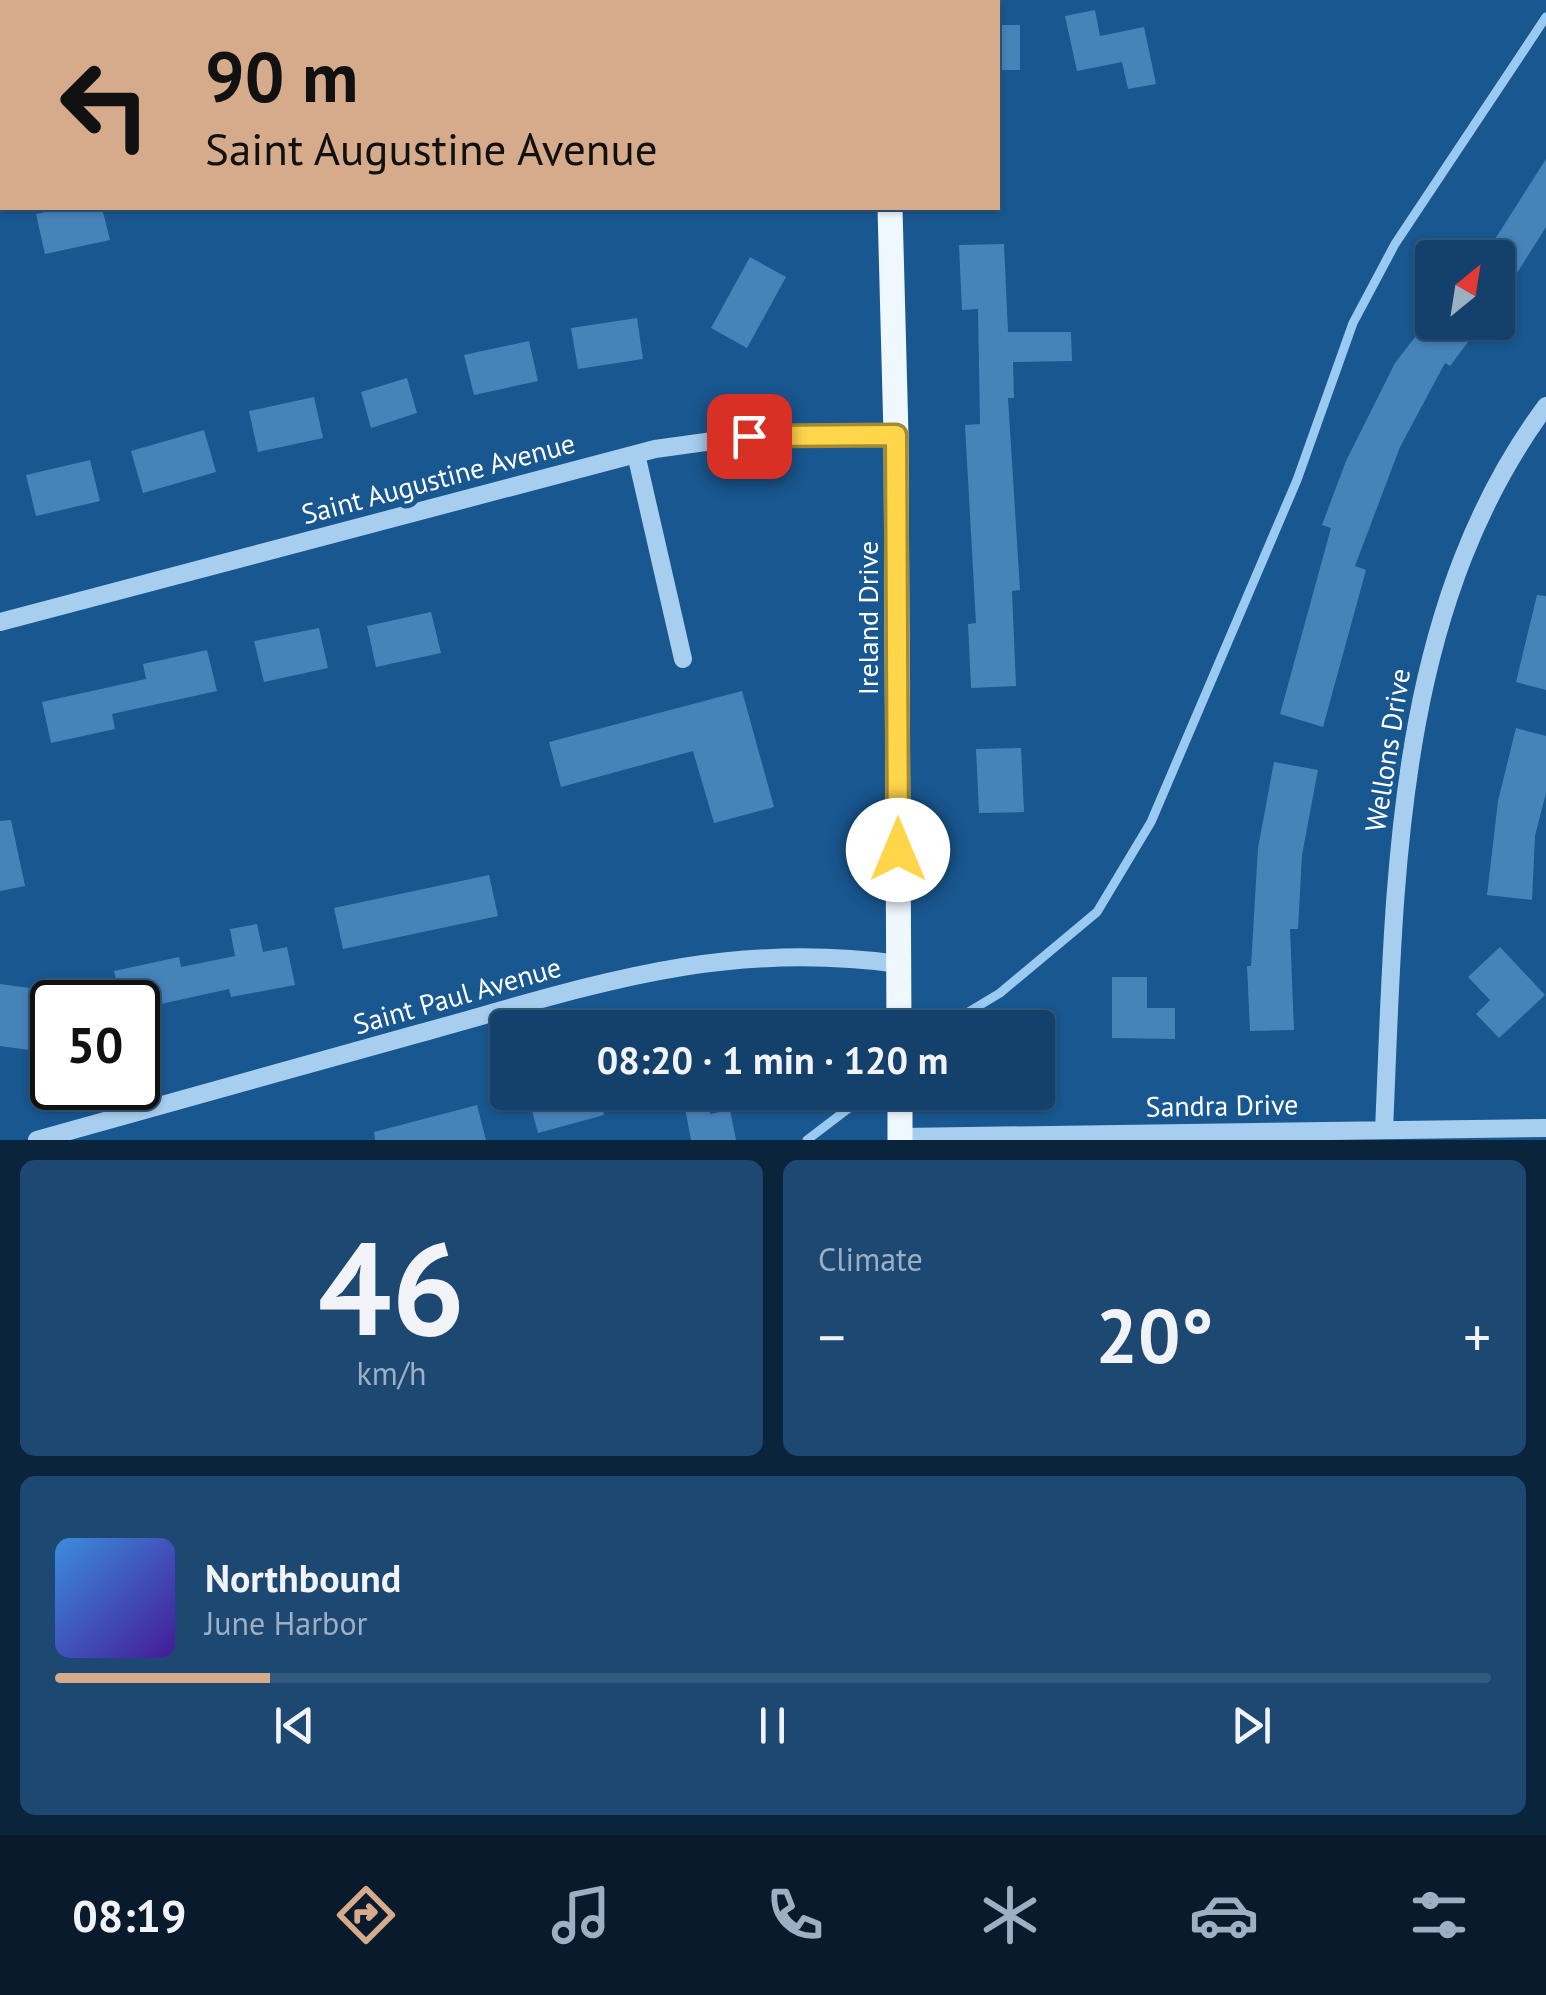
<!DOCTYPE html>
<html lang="en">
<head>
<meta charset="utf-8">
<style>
	:root { --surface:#13416c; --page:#1c4872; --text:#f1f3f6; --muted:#9dafc2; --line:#325a7f; --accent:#d6ab8b }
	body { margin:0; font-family:"PT Sans",sans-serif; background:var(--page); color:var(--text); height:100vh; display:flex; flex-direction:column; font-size:38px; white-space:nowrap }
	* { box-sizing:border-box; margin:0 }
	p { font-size:32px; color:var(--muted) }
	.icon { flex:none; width:55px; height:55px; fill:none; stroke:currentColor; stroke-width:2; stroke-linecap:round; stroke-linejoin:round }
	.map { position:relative; height:1140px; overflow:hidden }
	.drawer { display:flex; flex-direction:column; gap:20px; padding:20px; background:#0a243b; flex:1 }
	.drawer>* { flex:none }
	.top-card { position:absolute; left:0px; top:0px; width:1000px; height:210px; box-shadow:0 2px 8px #0004,0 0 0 2px var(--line); background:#d6ab8b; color:#111; overflow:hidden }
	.needle { width:65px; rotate:30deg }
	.buttons { position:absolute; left:1415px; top:240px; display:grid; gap:20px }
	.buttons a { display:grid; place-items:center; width:100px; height:100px; border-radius:10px; background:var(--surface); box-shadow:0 2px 8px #0004,0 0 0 2px var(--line); font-size:50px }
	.speed { position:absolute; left:30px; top:980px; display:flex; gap:20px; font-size:50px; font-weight:700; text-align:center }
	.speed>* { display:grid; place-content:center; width:130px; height:130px; border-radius:50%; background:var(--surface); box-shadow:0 2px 8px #0004,0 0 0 2px var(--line); line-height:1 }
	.speed .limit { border:5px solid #111; border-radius:15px; background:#fff; color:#111 }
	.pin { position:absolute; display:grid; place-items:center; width:85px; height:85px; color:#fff; margin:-42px; border-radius:20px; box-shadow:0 5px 15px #0006 }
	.me { position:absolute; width:110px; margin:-55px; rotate:0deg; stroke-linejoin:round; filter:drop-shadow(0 0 8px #0008) }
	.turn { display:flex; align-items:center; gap:35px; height:210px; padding:0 40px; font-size:45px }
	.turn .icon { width:130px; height:130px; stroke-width:2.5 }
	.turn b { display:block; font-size:70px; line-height:85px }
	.big { font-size:75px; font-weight:600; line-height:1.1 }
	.drawer .card { flex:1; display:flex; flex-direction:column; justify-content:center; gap:15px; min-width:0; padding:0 35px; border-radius:15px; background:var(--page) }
	.drawer .dial { align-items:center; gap:0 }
	.dial b { font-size:130px; line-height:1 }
	.song { display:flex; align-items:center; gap:30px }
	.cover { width:120px; height:120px; border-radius:15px; background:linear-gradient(135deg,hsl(210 70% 55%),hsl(260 70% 35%)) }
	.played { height:10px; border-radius:5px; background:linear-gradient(90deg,var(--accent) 15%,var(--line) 15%) }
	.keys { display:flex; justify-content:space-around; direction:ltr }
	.heat { display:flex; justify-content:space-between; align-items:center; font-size:55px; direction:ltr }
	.drawer .tiles { flex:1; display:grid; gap:20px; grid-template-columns:1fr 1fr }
	.card:last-child { grid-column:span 2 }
	.trip { position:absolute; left:490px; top:1010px; width:565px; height:100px; border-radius:10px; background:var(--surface); box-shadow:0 2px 8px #0004,0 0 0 2px var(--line); font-weight:600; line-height:100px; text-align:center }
	.tabs { display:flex; height:160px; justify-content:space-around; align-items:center; background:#081a2b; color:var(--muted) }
	.tabs .icon { width:70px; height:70px }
	.tabs .selected { color:var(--accent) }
	.tabs b { font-size:45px; color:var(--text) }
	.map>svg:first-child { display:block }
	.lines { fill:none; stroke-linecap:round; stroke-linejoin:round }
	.stream { stroke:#9acaf1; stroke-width:9 }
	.building { fill:#4683b9 }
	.minor { stroke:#a7ceef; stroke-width:18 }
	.major { stroke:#eff7ff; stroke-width:25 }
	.route-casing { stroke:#a68a30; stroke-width:25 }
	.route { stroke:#ffd54a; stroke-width:18 }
	.labels { text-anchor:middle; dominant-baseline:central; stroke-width:10; stroke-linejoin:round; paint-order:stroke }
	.street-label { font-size:28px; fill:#fff; stroke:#195790 }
</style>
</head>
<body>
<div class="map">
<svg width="1546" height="1140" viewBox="0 0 1546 1140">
	<rect width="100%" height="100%" fill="#195790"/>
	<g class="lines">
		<!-- stream -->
		<path class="stream" d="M942,1028L1000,993L1097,912L1151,822L1297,480L1353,323L1395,244L1546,17
			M807,1140L870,1092"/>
	</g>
	<!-- building -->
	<path class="building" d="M1095,10L1100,36L1144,27L1156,84L1128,89L1122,62L1077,71L1065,16Z
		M998,25H1020V70H998Z
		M1546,159V227L1498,303V258H1483Z
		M64,208H102L110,240L45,254L36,214Z
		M1004,244L1008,332H1071L1072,361L1013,362L1014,398H1008L1020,590L1012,591L1016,686L971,688L968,624L976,623L965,425L980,424L978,309L962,310L959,245Z
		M750,257L786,277L747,348L711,328Z
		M1432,315V330L1437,322H1483L1450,366L1445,363L1400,447L1355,566L1366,570L1323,727L1280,714L1331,528L1322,525L1346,461L1395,363Z
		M637,318L643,359L578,369L571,328Z
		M529,341L538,381L474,395L464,355Z
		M407,378L417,413L371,428L361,392Z
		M314,397L323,438L258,452L249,411Z
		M204,430L216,472L143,493L131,451Z
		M90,460L100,501L36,516L26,475Z
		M1537,595L1546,596V690L1516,682Z
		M431,612L441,653L376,667L367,626Z
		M319,628L328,668L264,682L254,641Z
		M207,650L217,691L112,714L115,729L51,743L42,702L146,679L143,664Z
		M742,691L774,807L714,823L693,751L561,787L549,742Z
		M1516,728L1546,736V793L1535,836L1532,900L1487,895L1498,801Z
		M1021,748L1024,812L979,813L976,749Z
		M1274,762L1318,770L1302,855L1298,929H1290L1294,1030L1250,1031L1247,966H1251L1258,848Z
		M11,820L25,886L0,891V821Z
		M489,875L498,916L343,949L334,908Z
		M257,924L263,952L287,947L295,985L231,997L229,989L138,1009V1002H121L114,971L179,957L181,967L235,956L230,929Z
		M1500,947L1545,995L1499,1038L1476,1014L1490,1000L1468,977Z
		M1112,977H1147V1008H1175V1039L1112,1038Z
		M0,984L37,989L30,1050L0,1046Z
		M527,1092H599L604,1115L538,1133Z
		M682,1092H705L710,1114L730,1110L736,1140H691Z
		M477,1105L486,1140H375L374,1132Z"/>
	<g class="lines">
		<!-- minor -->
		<path class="minor" d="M431,2L440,0
			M0,116H2
			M636,454L683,659
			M0,622L655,449L749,436L896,435
			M1384,1130C1395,883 1393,613 1546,406
			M900,1137L1546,1128
			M37,1140C163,1105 290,1070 417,1034C588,987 718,939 899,964"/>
		<!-- major -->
		<path class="major" d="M884,0V2
			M890,208L896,435L899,1028
			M900,1092V1140"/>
	</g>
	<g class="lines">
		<defs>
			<path id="route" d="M749,436L896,435L898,850"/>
		</defs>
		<!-- route casing -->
		<use href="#route" class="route-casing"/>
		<!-- route -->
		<use href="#route" class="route"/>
	</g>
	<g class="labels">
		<!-- street labels -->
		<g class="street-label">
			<text transform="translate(438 478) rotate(-15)">Saint Augustine Avenue</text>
			<text transform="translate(867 618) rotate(-90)">Ireland Drive</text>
			<text transform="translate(1387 750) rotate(-81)">Wellons Drive</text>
			<text transform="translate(457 995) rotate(-16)">Saint Paul Avenue</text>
			<text transform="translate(1222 1105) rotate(-1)">Sandra Drive</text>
		</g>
	</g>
</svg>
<div class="buttons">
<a><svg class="needle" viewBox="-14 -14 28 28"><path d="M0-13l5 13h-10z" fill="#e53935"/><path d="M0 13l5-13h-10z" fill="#9dafc2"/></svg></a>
</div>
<div class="speed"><div class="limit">50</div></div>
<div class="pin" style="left:749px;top:436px;background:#d93025"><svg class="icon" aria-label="arrive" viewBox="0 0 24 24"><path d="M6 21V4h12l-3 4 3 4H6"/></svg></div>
<svg class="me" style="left:898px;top:850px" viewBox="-20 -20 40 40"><circle r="19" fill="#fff"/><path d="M0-13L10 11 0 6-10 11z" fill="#ffd54a"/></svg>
<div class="trip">08:20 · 1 min · 120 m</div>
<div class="top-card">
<div class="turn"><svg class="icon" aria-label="left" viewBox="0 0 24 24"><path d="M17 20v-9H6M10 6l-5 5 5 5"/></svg><div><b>90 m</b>Saint Augustine Avenue</div></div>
</div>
</div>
<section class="drawer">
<div class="tiles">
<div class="card dial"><b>46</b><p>km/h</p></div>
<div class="card"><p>Climate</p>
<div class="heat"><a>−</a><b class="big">20°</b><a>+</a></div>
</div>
<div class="card">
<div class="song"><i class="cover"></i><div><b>Northbound</b><p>June Harbor</p></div></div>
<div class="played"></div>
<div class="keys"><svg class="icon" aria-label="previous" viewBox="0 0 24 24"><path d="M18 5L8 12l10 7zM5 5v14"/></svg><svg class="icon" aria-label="pause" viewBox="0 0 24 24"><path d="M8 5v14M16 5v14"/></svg><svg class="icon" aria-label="next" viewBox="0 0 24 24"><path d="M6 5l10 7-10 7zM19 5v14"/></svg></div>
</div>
</div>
</section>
<nav class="tabs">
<b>08:19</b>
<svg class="icon selected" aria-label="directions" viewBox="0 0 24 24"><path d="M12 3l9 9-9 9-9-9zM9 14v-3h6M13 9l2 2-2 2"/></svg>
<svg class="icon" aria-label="music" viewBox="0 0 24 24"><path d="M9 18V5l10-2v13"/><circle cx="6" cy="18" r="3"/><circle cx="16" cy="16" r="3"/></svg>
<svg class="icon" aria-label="phone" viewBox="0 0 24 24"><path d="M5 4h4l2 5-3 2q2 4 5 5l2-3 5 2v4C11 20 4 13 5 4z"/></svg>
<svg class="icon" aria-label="climate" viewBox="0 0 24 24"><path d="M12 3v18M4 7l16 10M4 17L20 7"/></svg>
<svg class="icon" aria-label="car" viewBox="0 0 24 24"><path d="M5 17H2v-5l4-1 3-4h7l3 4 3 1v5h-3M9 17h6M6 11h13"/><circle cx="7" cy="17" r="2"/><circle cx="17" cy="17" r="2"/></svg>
<svg class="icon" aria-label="filters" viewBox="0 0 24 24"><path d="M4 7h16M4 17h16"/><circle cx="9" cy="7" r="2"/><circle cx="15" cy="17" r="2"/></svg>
</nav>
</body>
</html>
